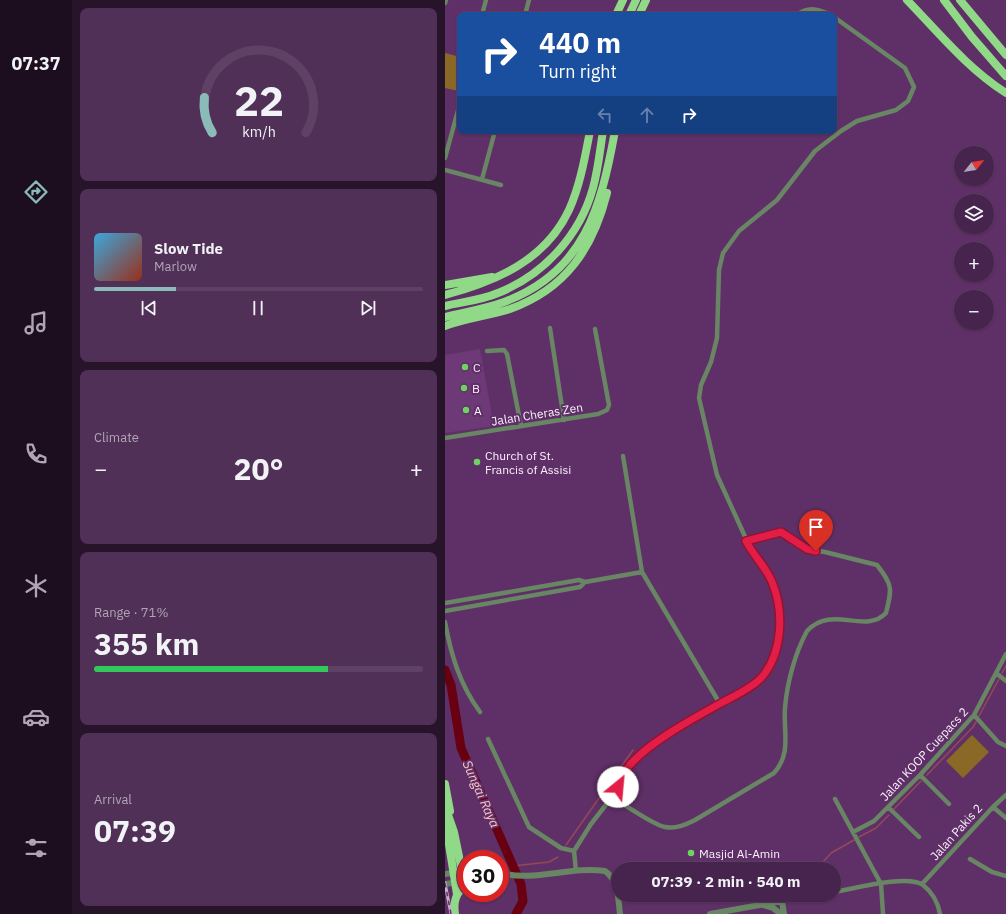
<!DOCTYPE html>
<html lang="en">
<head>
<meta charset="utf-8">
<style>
	:root { --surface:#47244d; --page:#513057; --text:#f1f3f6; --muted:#b0a4b6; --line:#5f4165; --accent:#8bbbb9 }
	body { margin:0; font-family:"IBM Plex Sans",sans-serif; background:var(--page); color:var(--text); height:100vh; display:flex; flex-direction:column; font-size:15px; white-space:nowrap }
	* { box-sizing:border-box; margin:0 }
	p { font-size:13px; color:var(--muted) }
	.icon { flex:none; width:22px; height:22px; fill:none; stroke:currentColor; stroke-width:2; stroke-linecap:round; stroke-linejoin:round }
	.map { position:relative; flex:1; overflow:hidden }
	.panel { display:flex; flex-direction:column; gap:8px; padding:8px; background:#27142a; width:373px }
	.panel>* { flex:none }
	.guide { position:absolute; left:12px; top:12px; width:380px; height:122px; border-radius:8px; box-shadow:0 1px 3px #0004,0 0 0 1px var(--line); background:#1a4fa0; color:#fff; overflow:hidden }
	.needle { width:26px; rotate:60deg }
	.buttons { position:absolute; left:509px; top:146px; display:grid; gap:8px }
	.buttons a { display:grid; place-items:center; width:40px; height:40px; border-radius:50%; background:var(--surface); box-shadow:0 1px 3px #0004,0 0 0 1px var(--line); font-size:20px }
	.speed { position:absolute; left:12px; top:850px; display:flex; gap:8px; font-size:20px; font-weight:700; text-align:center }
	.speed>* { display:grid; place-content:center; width:52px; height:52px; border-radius:50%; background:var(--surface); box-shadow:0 1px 3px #0004,0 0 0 1px var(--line); line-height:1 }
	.speed .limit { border:6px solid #d22; background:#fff; color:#111 }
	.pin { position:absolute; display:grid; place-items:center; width:34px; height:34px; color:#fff; margin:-41px -17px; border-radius:50% 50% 50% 0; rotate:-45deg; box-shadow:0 0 4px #0007 }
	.pin .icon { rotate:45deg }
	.me { position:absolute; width:44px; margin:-22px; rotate:28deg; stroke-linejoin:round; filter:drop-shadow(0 0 3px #0008) }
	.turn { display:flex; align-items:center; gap:14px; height:84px; padding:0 16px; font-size:18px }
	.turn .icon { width:52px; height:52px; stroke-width:2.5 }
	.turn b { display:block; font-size:28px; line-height:34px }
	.lanes { display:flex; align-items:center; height:38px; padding:0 16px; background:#0003; justify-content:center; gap:20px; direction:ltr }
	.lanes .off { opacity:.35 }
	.big { font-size:30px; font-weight:700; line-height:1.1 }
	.panel .card { flex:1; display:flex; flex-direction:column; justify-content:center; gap:6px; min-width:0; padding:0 14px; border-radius:8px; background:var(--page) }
	.panel .dial { align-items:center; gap:0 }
	.dial svg { height:104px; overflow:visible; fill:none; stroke:var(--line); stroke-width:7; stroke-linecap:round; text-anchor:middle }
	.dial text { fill:var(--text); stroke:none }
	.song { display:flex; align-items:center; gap:12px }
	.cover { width:48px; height:48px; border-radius:6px; background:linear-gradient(135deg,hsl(200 70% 55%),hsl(10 70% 35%)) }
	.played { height:4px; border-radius:2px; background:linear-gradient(90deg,var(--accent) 25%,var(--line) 25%) }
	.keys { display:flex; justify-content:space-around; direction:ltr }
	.heat { display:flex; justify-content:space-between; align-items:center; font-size:22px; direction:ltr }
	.charge { height:6px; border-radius:3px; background:linear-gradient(90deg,#34c759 71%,var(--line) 0) }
	.trip { position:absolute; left:166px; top:862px; width:230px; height:40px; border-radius:20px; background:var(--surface); box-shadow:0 1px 3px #0004,0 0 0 1px var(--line); font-weight:700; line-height:40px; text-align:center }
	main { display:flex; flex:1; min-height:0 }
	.tabs { display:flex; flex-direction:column; width:72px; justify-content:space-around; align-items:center; background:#1c0e1f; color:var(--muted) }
	.tabs .icon { width:28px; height:28px }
	.tabs .active { color:var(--accent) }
	.tabs b { font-size:18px; color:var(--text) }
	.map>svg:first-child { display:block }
	.built { fill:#6d3976 }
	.green { fill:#8a6927 }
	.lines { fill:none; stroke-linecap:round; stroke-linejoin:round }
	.stream { stroke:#954858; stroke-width:1.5 }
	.river { stroke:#690012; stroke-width:9 }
	.minor { stroke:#688564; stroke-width:4.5 }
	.tertiary { stroke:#688564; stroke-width:6 }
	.motorway { stroke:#90d987; stroke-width:8 }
	.rail-casing { stroke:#c7afca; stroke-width:3 }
	.rail { stroke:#5f3067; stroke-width:1.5; stroke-dasharray:4.5; stroke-linecap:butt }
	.route-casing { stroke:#92132f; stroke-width:10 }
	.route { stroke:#e11d48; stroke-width:7 }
	.poi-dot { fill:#6dd361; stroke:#5f3067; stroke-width:1.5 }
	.labels { text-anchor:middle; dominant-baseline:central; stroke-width:4; stroke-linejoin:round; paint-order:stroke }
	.poi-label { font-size:12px; fill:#fcf0fd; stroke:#5f3067; text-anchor:start }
	.street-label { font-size:12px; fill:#fcf0fd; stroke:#5f3067 }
	.water-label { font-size:13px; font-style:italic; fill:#fec6c3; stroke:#5f3067 }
</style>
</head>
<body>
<main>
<nav class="tabs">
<b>07:37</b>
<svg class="icon active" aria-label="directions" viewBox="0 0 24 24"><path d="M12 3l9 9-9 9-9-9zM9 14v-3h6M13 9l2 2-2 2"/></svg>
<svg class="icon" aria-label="music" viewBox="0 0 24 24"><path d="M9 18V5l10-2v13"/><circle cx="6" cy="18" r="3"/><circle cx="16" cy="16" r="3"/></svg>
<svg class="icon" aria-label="phone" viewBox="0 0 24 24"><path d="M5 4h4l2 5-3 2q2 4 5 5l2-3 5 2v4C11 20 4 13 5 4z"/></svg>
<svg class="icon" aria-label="climate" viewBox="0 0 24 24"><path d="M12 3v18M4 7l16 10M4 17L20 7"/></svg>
<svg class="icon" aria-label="car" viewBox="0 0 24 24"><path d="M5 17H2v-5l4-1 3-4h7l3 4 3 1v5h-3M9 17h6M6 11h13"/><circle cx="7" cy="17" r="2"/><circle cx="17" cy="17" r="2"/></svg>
<svg class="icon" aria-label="filters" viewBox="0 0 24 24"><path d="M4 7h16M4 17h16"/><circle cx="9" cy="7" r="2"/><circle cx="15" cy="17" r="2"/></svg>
</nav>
<section class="panel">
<div class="card dial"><svg viewBox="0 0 100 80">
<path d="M14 69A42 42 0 1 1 86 69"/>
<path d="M14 69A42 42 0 0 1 8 42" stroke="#8bbbb9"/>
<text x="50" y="56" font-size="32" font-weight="700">22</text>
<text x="50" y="72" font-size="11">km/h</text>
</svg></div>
<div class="card">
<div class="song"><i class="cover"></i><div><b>Slow Tide</b><p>Marlow</p></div></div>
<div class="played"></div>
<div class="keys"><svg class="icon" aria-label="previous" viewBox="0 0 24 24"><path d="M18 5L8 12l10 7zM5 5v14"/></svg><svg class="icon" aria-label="pause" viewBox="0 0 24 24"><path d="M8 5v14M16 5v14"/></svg><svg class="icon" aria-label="next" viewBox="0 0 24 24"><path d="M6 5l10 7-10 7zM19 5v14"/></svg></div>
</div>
<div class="card"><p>Climate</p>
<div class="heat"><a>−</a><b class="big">20°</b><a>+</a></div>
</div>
<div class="card"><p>Range · 71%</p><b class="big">355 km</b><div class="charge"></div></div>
<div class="card"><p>Arrival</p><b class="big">07:39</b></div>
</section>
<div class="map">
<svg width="561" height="914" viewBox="0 0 561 914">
	<rect width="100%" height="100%" fill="#5f3067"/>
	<!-- built -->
	<path class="built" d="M35,349L49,426L0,433V355Z"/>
	<!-- green -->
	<path class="green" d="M0,53L15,57L14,91L0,88Z
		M527,735L544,752L518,778L501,761Z"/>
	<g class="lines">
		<!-- stream -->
		<path class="stream" d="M557,673L561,666
			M534,716L554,679
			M482,775L528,727L531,722
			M449,809L476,781
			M414,837L431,828L444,815
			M121,845L188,750
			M68,866L104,862L113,857
			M372,869L386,853L409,840"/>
		<!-- river -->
		<path class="river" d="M0,670L6,685L16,748L76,884L78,901L71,914"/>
		<!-- minor -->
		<path class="minor" d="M0,3L1,0
			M37,15L41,0
			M80,15L84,0
			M352,15C363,6 374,9 386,15
			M0,158L15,103
			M0,170L56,185
			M37,179L50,131
			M105,328L119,420
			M42,351L59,350L62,354L76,426
			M0,438L153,414L162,410L164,405L150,329
			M178,456L197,572L275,704
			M0,603L134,580L140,582L197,572
			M0,611L135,587L140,582
			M0,622C6,655 15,685 35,712
			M551,673L561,681
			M529,715L553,742L561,746
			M43,739L84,827L116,848L129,851
			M475,775L504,804
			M167,797C179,804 208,825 220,827C231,829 240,825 250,820L329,773C347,753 338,731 340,708C342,683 350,653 362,631C387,604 420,635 441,613C447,589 448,585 432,565L380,552L362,549L336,532L301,541
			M390,799L436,884L438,914
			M443,807L474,837
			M548,807L561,818
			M408,832L429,821L475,775L529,715L561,654
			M525,859L547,872L561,876
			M131,871L129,851L146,824L167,797L183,767L202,748L295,693L317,677L329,656L335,632L333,603L327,581L307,552L272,475L254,398L256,385L266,362L272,338L274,270L278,253L294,231L332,200L370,151L396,131L412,121L451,110L463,101L469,87L460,68L389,17
			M477,884L548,807L561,795
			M389,892C408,889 462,874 478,885C487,892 493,903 495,914
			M337,901L372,895"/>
		<!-- tertiary -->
		<path class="tertiary" d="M55,873C89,882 125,866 160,871C174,881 173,899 175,914
			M0,874L21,871
			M0,884L21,881
			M318,905L328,908L336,914
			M265,914L337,901L339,914"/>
		<!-- motorway -->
		<path class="motorway" d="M462,0C494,33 522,68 561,93
			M499,0L527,37L561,76
			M515,0L561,55
			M171,15L178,0
			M184,15L191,0
			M194,15L201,0
			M0,285L47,277
			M0,295C51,281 100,261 124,210C135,186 140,157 145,131
			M0,306C17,302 37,300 53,293C99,275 135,235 148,188C153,170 155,150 158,131
			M0,317C20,312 40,309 59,302C140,272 156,207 170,131
			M0,326C21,318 43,316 65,309C121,289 148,248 162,193
			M0,784L5,811
			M0,806L9,832L16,866L21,870
			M0,820L12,894
			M10,914C8,901 11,893 21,885"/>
		<defs>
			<path id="rail" d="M0,883L6,914"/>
		</defs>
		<!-- rail casing -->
		<use href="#rail" class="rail-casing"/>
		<!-- rail -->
		<use href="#rail" class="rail"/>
	</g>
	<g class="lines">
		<defs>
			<path id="route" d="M173,787C176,780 179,772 184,766C204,742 249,718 276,703C289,696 307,688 317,677C338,652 339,611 327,582C321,567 308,555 301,541L336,532L362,549L371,551"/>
		</defs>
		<!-- route casing -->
		<use href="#route" class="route-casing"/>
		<!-- route -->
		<use href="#route" class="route"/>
	</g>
	<!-- markers -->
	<g class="poi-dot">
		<circle cx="20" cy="367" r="4"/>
		<circle cx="19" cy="388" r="4"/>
		<circle cx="21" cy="410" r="4"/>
		<circle cx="32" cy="462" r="4"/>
		<circle cx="246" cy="853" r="4"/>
	</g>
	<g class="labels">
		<!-- poi labels -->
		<g class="poi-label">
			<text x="28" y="367">C</text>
			<text x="27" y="388">B</text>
			<text x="29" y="410">A</text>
			<text x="40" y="455">Church of St.<tspan x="40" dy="14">Francis of Assisi</tspan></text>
			<text x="254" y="853">Masjid Al-Amin</text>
		</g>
		<!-- street labels -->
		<g class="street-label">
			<text transform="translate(92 414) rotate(-9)">Jalan Cheras Zen</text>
			<text transform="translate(479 754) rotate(-47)">Jalan KOOP Cuepacs 2</text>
			<text transform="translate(511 832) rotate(-48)">Jalan Pakis 2</text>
		</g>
		<!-- water labels -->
		<g class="water-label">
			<text transform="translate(36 794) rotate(66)">Sungai Raya</text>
		</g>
	</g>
</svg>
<div class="buttons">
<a><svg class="needle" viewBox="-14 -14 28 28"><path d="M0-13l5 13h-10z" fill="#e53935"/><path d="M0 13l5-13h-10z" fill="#b0a4b6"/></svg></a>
<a><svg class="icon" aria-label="layers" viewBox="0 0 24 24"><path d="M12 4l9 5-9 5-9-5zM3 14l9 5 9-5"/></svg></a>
<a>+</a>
<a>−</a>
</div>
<div class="speed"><div class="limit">30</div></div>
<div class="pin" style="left:371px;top:551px;background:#d93025"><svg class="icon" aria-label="arrive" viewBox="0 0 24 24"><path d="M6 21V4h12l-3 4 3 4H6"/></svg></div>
<svg class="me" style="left:173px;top:787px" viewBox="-20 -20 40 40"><circle r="19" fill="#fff"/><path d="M0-13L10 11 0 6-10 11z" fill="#e11d48"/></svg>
<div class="trip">07:39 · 2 min · 540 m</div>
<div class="guide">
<div class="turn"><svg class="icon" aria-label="right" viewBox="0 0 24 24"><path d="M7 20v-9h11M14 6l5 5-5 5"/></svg><div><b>440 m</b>Turn right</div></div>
<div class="lanes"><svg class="icon off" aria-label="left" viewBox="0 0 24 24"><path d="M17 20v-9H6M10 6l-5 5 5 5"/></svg><svg class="icon off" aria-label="ahead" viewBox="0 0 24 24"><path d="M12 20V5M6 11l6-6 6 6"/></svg><svg class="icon" aria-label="right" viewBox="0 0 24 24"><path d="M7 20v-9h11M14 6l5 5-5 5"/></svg></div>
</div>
</div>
</main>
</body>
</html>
